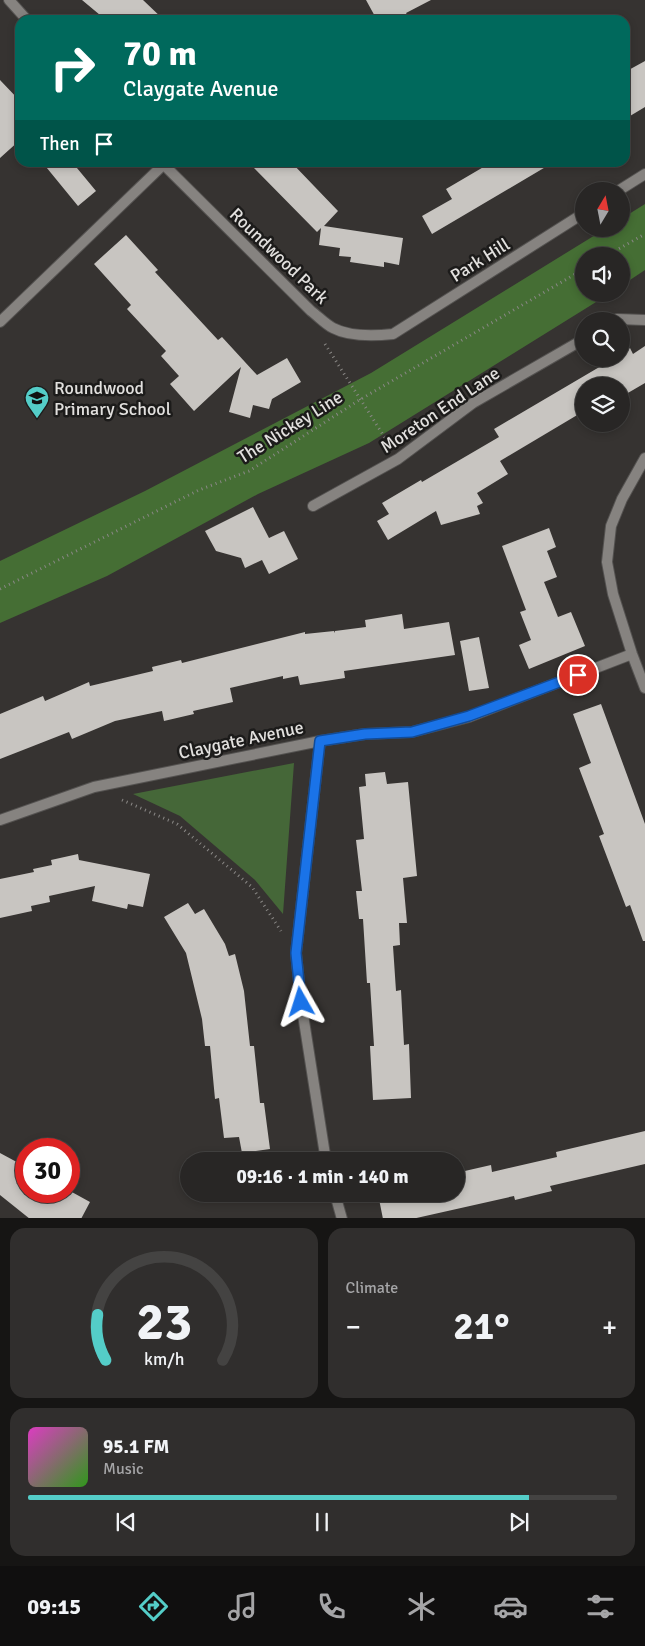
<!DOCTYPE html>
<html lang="en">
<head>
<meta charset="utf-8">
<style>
	:root { --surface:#282625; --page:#302e2d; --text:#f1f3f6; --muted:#a5a5a7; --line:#444342; --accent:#54cdc8 }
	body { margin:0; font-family:Signika,sans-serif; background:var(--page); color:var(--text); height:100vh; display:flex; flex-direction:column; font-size:19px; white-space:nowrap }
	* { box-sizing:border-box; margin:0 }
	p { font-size:16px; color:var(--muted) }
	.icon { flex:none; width:28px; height:28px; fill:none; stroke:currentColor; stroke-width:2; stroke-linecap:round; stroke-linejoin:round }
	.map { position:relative; height:1218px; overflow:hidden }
	.panel { display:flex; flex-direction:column; gap:10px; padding:10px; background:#161514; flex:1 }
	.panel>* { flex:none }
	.banner { position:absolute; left:15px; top:15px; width:615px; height:152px; border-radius:15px; box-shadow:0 2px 8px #0003,0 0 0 1px var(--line); background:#00695c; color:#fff; overflow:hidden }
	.needle { width:32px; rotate:10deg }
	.tools { position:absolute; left:575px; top:182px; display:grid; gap:10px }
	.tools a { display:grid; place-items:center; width:55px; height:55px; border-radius:50%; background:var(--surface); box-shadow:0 2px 8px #0003,0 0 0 1px var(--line); font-size:25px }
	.speed { position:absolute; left:15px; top:1138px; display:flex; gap:10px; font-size:25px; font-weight:700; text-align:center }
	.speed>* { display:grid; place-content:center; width:65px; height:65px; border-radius:50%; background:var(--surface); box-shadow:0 2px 8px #0003,0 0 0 1px var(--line); line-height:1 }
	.speed .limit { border:8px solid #d22; background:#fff; color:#111 }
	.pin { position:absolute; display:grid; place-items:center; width:42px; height:42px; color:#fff; margin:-21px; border:2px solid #fff; border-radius:50%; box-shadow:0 1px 5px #0007 }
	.me { position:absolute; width:55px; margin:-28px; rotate:354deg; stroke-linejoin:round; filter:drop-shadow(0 0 4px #0008) }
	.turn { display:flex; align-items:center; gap:18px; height:105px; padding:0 25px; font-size:22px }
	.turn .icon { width:65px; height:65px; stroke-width:2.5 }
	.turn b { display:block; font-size:35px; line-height:42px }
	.then { display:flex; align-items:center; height:48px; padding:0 25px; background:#0003; gap:10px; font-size:19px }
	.big { font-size:38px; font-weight:700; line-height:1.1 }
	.panel .card { flex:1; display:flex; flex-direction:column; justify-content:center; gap:8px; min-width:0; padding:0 18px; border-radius:15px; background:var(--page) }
	.panel .dial { align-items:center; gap:0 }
	.dial svg { height:130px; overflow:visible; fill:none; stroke:var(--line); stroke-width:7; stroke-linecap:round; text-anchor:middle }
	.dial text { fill:var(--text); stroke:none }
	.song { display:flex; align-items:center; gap:15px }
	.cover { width:60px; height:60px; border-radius:8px; background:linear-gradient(135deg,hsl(310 70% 55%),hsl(110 70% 35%)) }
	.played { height:5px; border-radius:2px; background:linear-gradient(90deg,var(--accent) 85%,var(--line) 85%) }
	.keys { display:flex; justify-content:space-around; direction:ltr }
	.heat { display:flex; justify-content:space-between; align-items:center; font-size:28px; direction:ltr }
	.panel .tiles { flex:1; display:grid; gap:10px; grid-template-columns:1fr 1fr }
	.card:last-child { grid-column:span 2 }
	.trip { position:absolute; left:180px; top:1152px; width:285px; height:50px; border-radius:25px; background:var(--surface); box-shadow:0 2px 8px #0003,0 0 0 1px var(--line); font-weight:700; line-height:50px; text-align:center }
	.tabs { display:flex; height:80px; justify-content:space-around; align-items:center; background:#100f0f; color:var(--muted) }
	.tabs .icon { width:35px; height:35px }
	.tabs .on { color:var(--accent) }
	.tabs b { font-size:22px; color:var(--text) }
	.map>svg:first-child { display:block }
	.green { fill:#456738 }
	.forest { fill:#456e34 }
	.building { fill:#c8c5c1 }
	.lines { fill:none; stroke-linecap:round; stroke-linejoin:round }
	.lane-casing { stroke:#545250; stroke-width:12 }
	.street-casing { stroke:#545250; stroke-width:12 }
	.path { stroke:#8a8886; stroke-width:3; stroke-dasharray:1 4; stroke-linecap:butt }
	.lane { stroke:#868380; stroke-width:10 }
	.street { stroke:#868380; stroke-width:10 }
	.route-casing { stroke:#114b97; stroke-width:12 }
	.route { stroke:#1a73e8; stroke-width:9 }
	.labels { text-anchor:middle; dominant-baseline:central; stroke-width:5; stroke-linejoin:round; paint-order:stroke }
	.street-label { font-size:18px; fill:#e2e0de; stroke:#1c1b1a }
	.poi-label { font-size:18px; fill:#e2e0de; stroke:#1c1b1a; text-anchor:start }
</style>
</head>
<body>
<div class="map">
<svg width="645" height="1219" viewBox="0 0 645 1219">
	<rect width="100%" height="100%" fill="#363331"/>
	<!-- green -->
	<path class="green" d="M294,763L283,914L255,880L180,816L133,794Z"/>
	<!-- forest -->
	<path class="forest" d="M645,204V270L621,286V256H584V294H609L369,443L258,494L107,576L0,623V561L145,491L371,373L605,229H621V219Z"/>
	<!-- building -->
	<path class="building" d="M82,0H143L164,20H106Z
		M366,0H431L406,13L410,20H377Z
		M645,61V107L625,119V72Z
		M0,80L20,101V140L0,158Z
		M42,162H72L96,191L78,206Z
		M248,162H291L338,211L324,226L403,238L399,265L384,262V267L350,262L351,257L339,256L340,248L319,245L321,228L317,232Z
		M492,162H554L432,234L422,216L452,199L446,189Z
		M126,235L158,270L155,272L218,340L222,337L257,375L287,358L301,382L272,399L269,409L253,405L250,418L229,412L241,367L194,411L170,384L179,376L161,356L166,351L127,309L131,305L94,264Z
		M645,346V383L621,397V386H584V411L500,461L508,474L477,493L483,503L477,506L480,514L441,525L436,511L388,540L377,521L389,514L382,503L421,480L422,482L499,437L494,429L613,359H621V354L630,348L633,354Z
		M253,507L269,538L284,531L298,559L269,574L262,560L245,568L241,558L216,551L205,531Z
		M549,528L556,547L547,551L557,577L544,582L558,617L571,612L585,646L529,669L519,645L531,640L520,612L526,610L502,546Z
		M402,614L404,629L449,622L455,655L344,671L345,678L300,685L298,676L283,679V676L230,688L233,702L193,711L194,714L164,721L162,711L115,721L72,739L69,732L0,759V714L43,696L45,701L89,682L90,686L153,671L152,667L181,660L182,663L305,632V634L334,631L335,633V631L366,627L365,620Z
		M479,637L489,688L469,691L460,641Z
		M601,704L645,824V941H643L630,905L626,907L599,836L604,834L579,768L591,763L573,714Z
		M385,772L387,784L408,782L417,876L403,878L407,923H399L400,945L393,946L396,991L401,990L404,1045L409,1044L411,1098L373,1100L370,1046H374L370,983H367L363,919H359L356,891H362L356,840L364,839L359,787L366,786L365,774Z
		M78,854L79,860L150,874L143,907L128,904L127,909L92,901L95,886L49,896L50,902L31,906L32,911L0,918V879L34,872L33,869L52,865L51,860Z
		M188,903L195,914L204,909L225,944L229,956L235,954L244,991L250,1046H254L260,1103H264L270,1149L242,1153L239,1137L224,1138L219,1098L215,1099L210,1046H205L202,1019L186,953L164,917Z
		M645,1131V1164L550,1186L552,1191L515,1200L514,1196L412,1219H383L378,1194H456V1173L491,1165L492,1172L557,1157L556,1152Z
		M0,1153L26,1167V1191H70L90,1202L81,1219H30L0,1195Z"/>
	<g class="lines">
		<defs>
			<path id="lane" d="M0,322L163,165"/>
			<path id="street" d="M9,0L27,20
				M161,162L311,311C318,316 325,324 333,328C350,337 374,336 393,334L584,213
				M618,191L645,174
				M614,321L617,319L645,320
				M645,458L622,499L611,526L607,562L613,594L632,654L645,688
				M313,506L398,459L473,403L584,339
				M320,741L296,953L301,1002L326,1161
				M0,820L94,787L320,741L365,734L412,732L469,717L632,654
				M335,1194L342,1219"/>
		</defs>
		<!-- lane casing -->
		<use href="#lane" class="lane-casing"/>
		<!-- street casing -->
		<use href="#street" class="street-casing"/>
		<!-- path -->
		<path class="path" d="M606,256L645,234
			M325,344L389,444
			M0,589L199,490L249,471L361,399L584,269
			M122,800L177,824L252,887L281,931"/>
		<!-- lane -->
		<use href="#lane" class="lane"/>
		<!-- street -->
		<use href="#street" class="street"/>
	</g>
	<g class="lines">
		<defs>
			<path id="route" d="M301,1002L296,953L320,741L365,734L412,732L469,716L578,675"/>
		</defs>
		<!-- route casing -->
		<use href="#route" class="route-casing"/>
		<!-- route -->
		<use href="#route" class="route"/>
	</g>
	<!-- icons -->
	<defs>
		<symbol id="school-pin" viewBox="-11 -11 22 30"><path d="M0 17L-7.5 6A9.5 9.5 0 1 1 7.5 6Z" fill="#54cdc8" stroke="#1c1b1a"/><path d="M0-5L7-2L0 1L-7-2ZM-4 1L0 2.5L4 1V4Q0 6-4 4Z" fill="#111"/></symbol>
	</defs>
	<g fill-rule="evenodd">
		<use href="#school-pin" x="23" y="384" width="28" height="38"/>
	</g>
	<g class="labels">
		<!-- street labels -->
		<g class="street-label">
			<text transform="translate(279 256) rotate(44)">Roundwood Park</text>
			<text transform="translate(480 260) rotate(-32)">Park Hill</text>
			<text transform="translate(440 410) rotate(-34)">Moreton End Lane</text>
			<text transform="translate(290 427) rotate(-32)">The Nickey Line</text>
			<text transform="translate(241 740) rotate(-12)">Claygate Avenue</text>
		</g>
		<!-- poi labels -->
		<g class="poi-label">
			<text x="54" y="388">Roundwood<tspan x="54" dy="21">Primary School</tspan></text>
		</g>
	</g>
</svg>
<div class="tools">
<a><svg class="needle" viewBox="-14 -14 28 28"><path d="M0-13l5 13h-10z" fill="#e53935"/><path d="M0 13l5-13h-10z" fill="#a5a5a7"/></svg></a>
<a><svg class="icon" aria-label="sound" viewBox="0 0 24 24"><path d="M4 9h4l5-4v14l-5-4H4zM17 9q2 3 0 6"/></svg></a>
<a><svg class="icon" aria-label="search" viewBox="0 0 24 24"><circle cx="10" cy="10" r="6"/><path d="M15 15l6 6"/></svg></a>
<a><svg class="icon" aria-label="layers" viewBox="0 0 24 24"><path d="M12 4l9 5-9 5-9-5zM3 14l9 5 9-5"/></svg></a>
</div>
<div class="speed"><div class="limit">30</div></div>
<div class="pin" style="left:578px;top:675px;background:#d93025"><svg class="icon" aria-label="arrive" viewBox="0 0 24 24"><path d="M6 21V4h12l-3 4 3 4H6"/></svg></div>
<svg class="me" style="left:301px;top:1002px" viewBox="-20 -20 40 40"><path d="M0-17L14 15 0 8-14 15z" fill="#1a73e8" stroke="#fff" stroke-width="4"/></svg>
<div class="trip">09:16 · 1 min · 140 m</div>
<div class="banner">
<div class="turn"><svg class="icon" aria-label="right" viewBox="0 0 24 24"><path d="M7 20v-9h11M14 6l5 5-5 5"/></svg><div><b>70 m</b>Claygate Avenue</div></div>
<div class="then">Then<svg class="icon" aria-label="arrive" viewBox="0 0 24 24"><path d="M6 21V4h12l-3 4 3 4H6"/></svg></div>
</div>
</div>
<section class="panel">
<div class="tiles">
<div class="card dial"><svg viewBox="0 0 100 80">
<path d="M14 69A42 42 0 1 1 86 69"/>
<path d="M14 69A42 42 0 0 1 9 41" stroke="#54cdc8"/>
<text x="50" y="56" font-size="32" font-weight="700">23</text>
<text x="50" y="72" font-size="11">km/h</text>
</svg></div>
<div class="card"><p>Climate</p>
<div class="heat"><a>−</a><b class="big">21°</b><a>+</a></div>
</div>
<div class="card">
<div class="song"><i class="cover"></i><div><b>95.1 FM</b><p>Music</p></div></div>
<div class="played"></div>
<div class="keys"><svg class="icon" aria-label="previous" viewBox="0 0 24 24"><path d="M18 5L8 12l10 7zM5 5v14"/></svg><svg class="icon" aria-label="pause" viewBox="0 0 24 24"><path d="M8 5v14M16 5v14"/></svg><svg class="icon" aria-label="next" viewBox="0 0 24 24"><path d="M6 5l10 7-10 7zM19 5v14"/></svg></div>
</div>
</div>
</section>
<nav class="tabs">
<b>09:15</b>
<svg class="icon on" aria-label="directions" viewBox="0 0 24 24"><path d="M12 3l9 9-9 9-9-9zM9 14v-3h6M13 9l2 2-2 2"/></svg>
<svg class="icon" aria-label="music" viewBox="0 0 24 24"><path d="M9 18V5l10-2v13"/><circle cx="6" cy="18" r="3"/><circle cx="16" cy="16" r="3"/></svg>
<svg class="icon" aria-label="phone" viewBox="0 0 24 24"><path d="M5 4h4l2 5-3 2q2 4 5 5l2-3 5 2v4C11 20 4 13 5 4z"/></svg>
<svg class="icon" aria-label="climate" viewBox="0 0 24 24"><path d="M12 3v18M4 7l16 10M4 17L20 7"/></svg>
<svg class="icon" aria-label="car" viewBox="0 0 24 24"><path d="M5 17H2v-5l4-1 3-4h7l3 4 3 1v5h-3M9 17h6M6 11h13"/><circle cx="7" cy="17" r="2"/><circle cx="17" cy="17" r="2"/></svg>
<svg class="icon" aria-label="filters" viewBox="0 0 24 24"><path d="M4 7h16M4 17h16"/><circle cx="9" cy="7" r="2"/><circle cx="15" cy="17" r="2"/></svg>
</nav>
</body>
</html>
